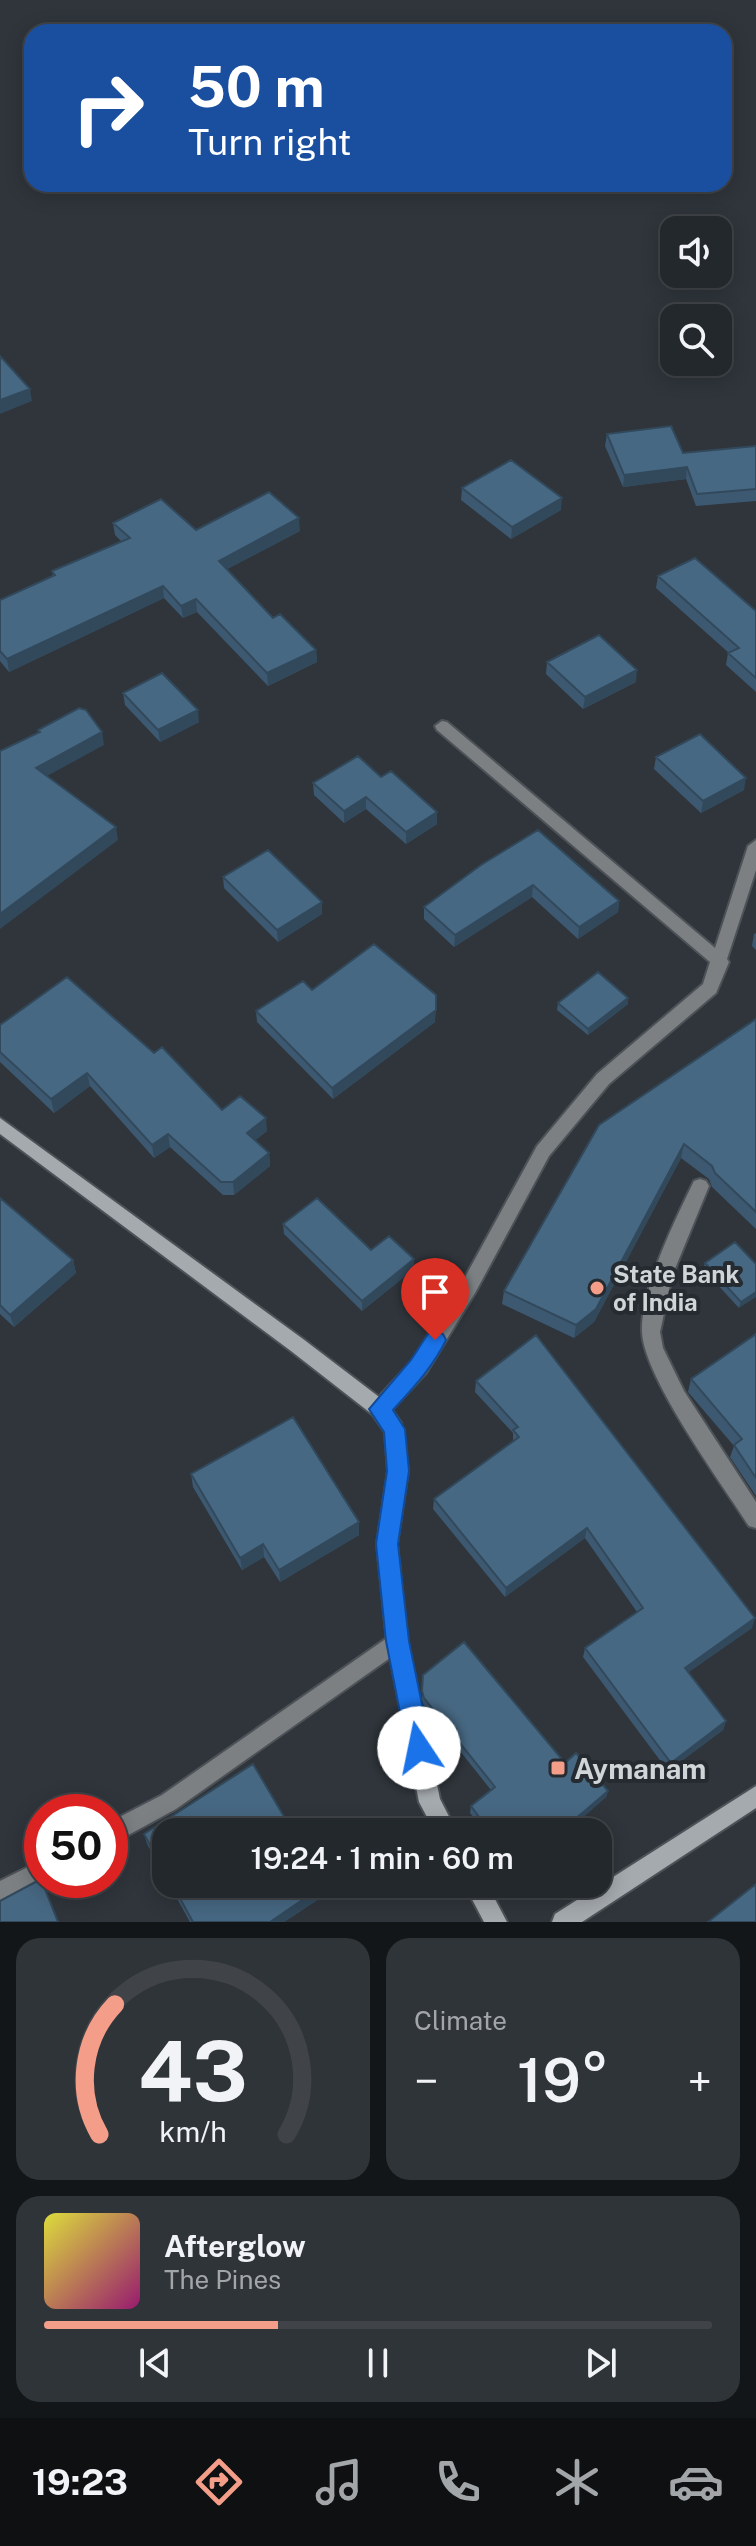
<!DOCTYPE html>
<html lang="en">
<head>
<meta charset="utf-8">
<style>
	:root { --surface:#23282c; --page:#2f3438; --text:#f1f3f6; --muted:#a3a6a9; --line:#404448; --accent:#f49e8a }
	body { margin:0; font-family:"Public Sans",sans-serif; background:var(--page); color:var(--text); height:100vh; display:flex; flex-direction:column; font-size:30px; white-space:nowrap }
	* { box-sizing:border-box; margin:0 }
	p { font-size:26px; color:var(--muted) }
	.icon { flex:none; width:44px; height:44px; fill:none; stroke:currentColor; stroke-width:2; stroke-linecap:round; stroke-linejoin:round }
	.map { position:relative; height:1922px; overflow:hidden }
	.panel { display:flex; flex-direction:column; gap:16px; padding:16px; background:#131618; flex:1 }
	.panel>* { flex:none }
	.banner { position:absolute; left:24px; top:24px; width:708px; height:168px; border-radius:24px; box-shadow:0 4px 20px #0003,0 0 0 2px var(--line); background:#1a4fa0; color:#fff; overflow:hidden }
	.buttons { position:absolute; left:660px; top:216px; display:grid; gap:16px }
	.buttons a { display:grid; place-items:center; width:72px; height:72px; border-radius:16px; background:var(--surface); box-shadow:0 4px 20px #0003,0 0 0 2px var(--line); font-size:40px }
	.speed { position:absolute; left:24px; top:1794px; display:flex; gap:16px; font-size:40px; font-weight:700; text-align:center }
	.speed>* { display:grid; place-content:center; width:104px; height:104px; border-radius:50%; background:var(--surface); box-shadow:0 4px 20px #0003,0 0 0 2px var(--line); line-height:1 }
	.speed .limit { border:12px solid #d22; background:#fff; color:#111 }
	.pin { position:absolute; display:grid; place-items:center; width:68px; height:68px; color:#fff; margin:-82px -34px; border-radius:50% 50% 50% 0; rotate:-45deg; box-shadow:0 0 8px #0007 }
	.pin .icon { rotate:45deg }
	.me { position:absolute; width:88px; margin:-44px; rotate:349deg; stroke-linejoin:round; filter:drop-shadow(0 0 6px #0008) }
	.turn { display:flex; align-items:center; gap:28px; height:168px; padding:0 32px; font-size:36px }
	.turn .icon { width:104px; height:104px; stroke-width:2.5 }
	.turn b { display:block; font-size:56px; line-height:68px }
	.big { font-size:60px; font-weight:600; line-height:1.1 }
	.panel .widget { flex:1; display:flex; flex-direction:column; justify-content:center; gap:12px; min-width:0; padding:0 28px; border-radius:24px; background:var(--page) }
	.panel .dial { align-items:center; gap:0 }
	.dial svg { height:208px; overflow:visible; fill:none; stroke:var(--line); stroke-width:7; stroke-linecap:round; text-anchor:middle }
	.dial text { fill:var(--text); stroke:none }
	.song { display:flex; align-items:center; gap:24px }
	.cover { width:96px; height:96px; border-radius:12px; background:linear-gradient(135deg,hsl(60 70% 55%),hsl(320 70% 35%)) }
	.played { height:8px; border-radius:4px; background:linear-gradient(90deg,var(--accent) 35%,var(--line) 35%) }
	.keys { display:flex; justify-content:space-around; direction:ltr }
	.heat { display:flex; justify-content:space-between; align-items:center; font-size:44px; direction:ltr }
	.panel .tiles { flex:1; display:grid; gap:16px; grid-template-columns:1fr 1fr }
	.widget:last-child { grid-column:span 2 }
	.trip { position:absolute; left:152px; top:1818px; width:460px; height:80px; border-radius:24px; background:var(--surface); box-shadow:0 4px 20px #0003,0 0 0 2px var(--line); font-weight:600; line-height:80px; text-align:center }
	.tabs { display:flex; height:128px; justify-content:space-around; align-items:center; background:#0e1012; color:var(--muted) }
	.tabs .icon { width:56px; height:56px }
	.tabs .selected { color:var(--accent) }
	.tabs b { font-size:36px; color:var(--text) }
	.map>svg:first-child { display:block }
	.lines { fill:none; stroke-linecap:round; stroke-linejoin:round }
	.service-casing { stroke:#4c5257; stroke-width:4 }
	.minor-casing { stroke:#4c5257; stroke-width:4 }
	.secondary-casing { stroke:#4c5257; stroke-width:4 }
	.service { fill:#7c8083; fill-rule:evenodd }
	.minor { fill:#7c8083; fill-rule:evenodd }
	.secondary { fill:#a5aaaf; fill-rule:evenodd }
	.wall { fill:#3d5971 }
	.shaded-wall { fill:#32495c }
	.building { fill:#476883; stroke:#32495c; stroke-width:2 }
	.route { fill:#1a73e8; stroke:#114b97; stroke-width:2 }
	.poi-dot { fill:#f49e8a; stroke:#252b30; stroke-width:3 }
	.labels { text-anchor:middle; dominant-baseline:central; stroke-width:8; stroke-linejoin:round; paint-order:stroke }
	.poi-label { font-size:24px; font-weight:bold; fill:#d0d5d8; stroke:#252b30; text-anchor:start }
	.near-poi-label { font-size:28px; font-weight:bold; fill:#d0d5d8; stroke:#252b30; text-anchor:start }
</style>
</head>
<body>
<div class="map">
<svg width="756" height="1922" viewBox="0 0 756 1922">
	<rect width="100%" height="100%" fill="#2f353b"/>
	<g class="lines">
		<defs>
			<path id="service" d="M700,1179L706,1181L709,1186L672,1276L660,1332L663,1348L684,1391L756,1502V1528L749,1526C722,1484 644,1378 642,1332C640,1291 676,1218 694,1181Z"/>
			<path id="minor" d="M442,721L447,722L715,948L748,846L756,840V870L727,959L729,962L716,993L609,1084L549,1156L475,1293L426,1373L387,1415L380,1418L373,1415L371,1409L373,1403L412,1361L463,1281L537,1146L597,1074L703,984L710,962L437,730L435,726Z
				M397,1631L404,1634L407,1641L404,1648L176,1809L110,1845V1822L162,1795Z
				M42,1860V1880H47L0,1904V1881Z"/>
			<path id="secondary" d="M0,1118L303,1339L387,1403L401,1423L408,1471L397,1544L407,1641L440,1799L457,1832H435L419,1802L387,1641L377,1544L388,1471L385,1432L373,1415L291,1351L0,1134Z
				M756,1786V1808L582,1922H552L555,1914Z
				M464,1884H487L507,1922H484Z"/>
		</defs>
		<!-- service casing -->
		<use href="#service" class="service-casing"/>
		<!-- minor casing -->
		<use href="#minor" class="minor-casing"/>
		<!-- secondary casing -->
		<use href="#secondary" class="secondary-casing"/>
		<!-- service -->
		<use href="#service" class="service"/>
		<!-- minor -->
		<use href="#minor" class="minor"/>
		<!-- secondary -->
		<use href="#secondary" class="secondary"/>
	</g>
	<!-- wall -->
	<path class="wall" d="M607,434L683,453L756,446V501L696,506L686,479L623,487L605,446Z
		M462,488L561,510L511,539L461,500Z
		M113,523L196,530L300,531L227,569L273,618L316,650L317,662L268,686L197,612L183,618L164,598L9,672L0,661V600L53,576L52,571L121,541L115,535Z
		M658,576L756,611V692L726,665L728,653H729L656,588Z
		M547,662L636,682L583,709L546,674Z
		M123,693L199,722L160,742L125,705Z
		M656,757L744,790L701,813L654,769Z
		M381,777L437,812V824L406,844L366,809L344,823L314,795L313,783Z
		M481,865L619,901L618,912L578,939L532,897L454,947L424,919V907Z
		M223,877L322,914L278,942L224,888Z
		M756,933V950L752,946L754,934Z
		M312,990L435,1022L333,1099L257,1022L256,1011Z
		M558,1003L628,1004L588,1035L557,1010Z
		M756,1019V1229L712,1187L709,1179L681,1158L594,1322L574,1338L502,1304L504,1291Z
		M0,1025L154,1053L222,1110L267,1131L255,1140L269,1153L270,1166L234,1195H223L170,1147L154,1158L90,1086L54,1113L0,1062Z
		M0,1198L73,1260L76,1273L14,1327L0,1314Z
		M283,1224L371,1250L414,1269L362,1311L284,1234Z
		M705,1263L756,1264L739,1308L703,1269Z
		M756,1334V1496L730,1457L734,1446L688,1392L691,1379Z
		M476,1381L752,1628L688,1672L726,1721L723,1730L668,1771L583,1657L585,1648L637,1612L585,1538L505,1597L433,1509L434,1499L513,1442V1433L475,1392Z
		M191,1474L359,1535L280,1582L264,1557L242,1570L193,1487Z
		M423,1675L608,1791L606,1797L566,1832H485L470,1813L471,1806L491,1790L424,1706L422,1699Z
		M166,1832V1878L147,1844L144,1834Z
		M169,1884H324L325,1895L284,1922H190Z"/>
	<!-- shaded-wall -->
	<path class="shaded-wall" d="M30,389L32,401L0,414V400Z
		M687,467L686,479L623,487L624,475Z
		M562,498L561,510L511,539L512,527Z
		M299,518L300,531L220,573L219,561Z
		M163,586L164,598L9,672L7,659Z
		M196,599L197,612L183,618L181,606Z
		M316,650L317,662L268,686L267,673Z
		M637,670L636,682L583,709L585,697Z
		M198,710L199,722L160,742L158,730Z
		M102,732L104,745L38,781L36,768Z
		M746,778L744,790L701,813L703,801Z
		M366,797V809L344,823V811Z
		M437,812V824L406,844V832Z
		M116,827L118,840L0,929V914Z
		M533,885L532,897L454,947L455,935Z
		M619,901L618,912L578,939L579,927Z
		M322,902V914L278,942L277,930Z
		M628,998V1004L588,1035V1029Z
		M436,1010L435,1022L333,1099L332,1088Z
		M87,1073L90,1086L54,1113L51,1099Z
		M266,1118L267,1131L248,1146L247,1133Z
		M168,1134L170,1147L154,1158L152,1145Z
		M684,1144L681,1158L594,1322L574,1338L576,1325Z
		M269,1153L270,1166L234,1195L233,1182Z
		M414,1259V1269L362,1311V1301Z
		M73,1260L76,1273L14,1327L10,1315Z
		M756,1292V1297L739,1308L741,1302Z
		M359,1522V1535L280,1582L279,1570Z
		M587,1528L585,1538L505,1597L506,1588Z
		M263,1544L264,1557L242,1570L240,1558Z
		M755,1618L752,1628L682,1677L685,1668Z
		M726,1721L723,1730L668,1771L671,1763Z
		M608,1791L606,1797L566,1832H560Z
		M324,1885L325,1895L284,1922H270Z"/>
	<!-- building -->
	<path class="building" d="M0,356L30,389L0,400Z
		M671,426L683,453L756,446V489L697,494L687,467L624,475L607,434Z
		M511,460L562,498L512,527L462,488Z
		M269,492L299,518L219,561L273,618L280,614L316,650L267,673L196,599L181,606L163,586L7,659L0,651V600L55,575L52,571L130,538L113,523L161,499L196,530Z
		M695,558L756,611V678L728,653L739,648L658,576Z
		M599,635L637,670L585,697L547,662Z
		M162,673L198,710L158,730L123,693Z
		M79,708L86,710L102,732L36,768L116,827L0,914V751L40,732L38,730Z
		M700,734L746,778L703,801L656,757Z
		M358,756L381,777L391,771L437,812L406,832L366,797L344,811L313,783Z
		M538,830L619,901L579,927L533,885L455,935L424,907L481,865Z
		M268,850L322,902L277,930L223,877Z
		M374,944L436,995V1010L332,1088L256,1011L303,981L312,990Z
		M598,972L628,998L588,1029L558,1003Z
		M67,977L154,1053L162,1047L222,1110L240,1096L266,1118L247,1133L269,1153L233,1182H221L168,1134L152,1145L87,1073L51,1099L0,1052V1025Z
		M756,1019V1212L715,1173L712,1166L684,1144L596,1309L576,1325L504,1291L599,1125Z
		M0,1198L73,1260L10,1315L0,1305Z
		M317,1198L371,1250L389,1236L414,1259L362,1301L283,1224Z
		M735,1242L756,1264V1292L741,1302L705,1263Z
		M756,1334V1478L734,1445L742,1439L691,1379Z
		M536,1335L755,1618L685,1668L726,1721L671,1763L585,1648L643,1608L587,1528L506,1588L434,1499L519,1437L513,1430L518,1427L476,1381Z
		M293,1417L359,1522L279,1570L263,1544L240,1558L191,1474Z
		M464,1642L565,1763L576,1753L608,1791L560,1832H490L471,1806L495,1787L424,1698L422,1691L423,1675Z
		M253,1764L293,1832H166V1874L144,1834Z
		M41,1879L58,1922H0V1901Z
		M172,1884H324V1885L270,1922H193Z
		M756,1884V1922H708Z"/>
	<!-- route -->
	<path class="route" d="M435,1331L443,1334L446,1340C433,1367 413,1388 393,1410L405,1429L409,1471L398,1544L409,1641L431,1748L427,1757L419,1760L411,1757L407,1748L386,1641L376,1544L387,1471L384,1432L369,1409L411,1360L428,1334Z"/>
	<!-- markers -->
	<g class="poi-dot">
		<circle cx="597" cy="1288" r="8"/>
		<rect x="550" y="1760" width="16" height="16" rx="4"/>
	</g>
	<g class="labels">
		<!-- poi labels -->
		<g class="poi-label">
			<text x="613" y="1274">State Bank<tspan x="613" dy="28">of India</tspan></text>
		</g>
		<!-- near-poi labels -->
		<g class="near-poi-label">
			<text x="574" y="1768">Aymanam</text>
		</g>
	</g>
</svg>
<div class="buttons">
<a><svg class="icon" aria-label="sound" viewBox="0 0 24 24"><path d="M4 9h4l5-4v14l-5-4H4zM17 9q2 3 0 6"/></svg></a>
<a><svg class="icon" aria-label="search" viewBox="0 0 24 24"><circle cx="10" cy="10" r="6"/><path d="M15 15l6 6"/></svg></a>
</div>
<div class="speed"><div class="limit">50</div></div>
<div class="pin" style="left:435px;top:1340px;background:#d93025"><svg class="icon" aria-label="arrive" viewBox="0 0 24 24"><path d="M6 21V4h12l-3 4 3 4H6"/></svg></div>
<svg class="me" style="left:419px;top:1748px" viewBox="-20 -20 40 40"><circle r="19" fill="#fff"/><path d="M0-13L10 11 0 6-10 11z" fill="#1a73e8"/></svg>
<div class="trip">19:24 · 1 min · 60 m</div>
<div class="banner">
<div class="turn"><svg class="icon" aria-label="right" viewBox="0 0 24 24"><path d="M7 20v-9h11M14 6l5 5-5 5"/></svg><div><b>50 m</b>Turn right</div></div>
</div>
</div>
<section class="panel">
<div class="tiles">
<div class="widget dial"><svg viewBox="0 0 100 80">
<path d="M14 69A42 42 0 1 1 86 69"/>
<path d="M14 69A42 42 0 0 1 20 19" stroke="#f49e8a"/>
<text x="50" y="56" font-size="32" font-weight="700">43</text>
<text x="50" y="72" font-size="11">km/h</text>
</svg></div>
<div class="widget"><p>Climate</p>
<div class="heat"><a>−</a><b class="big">19°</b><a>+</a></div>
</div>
<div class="widget">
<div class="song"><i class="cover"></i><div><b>Afterglow</b><p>The Pines</p></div></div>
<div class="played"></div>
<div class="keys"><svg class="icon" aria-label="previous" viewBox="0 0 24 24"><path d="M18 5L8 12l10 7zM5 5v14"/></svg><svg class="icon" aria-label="pause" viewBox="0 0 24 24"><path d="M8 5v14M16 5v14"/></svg><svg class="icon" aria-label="next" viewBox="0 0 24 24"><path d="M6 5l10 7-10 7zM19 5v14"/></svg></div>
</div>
</div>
</section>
<nav class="tabs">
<b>19:23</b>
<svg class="icon selected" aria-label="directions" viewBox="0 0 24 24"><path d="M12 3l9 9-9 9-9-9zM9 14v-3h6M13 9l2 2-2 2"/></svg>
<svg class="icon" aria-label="music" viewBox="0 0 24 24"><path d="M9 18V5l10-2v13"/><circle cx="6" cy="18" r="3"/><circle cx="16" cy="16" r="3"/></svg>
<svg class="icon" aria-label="phone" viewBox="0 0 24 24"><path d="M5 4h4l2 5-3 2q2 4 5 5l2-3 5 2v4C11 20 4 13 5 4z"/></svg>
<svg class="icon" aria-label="climate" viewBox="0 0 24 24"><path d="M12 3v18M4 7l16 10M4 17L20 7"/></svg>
<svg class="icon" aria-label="car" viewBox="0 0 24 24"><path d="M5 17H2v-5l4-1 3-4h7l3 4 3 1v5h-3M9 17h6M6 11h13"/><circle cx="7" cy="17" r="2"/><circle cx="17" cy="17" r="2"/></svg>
</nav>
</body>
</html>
